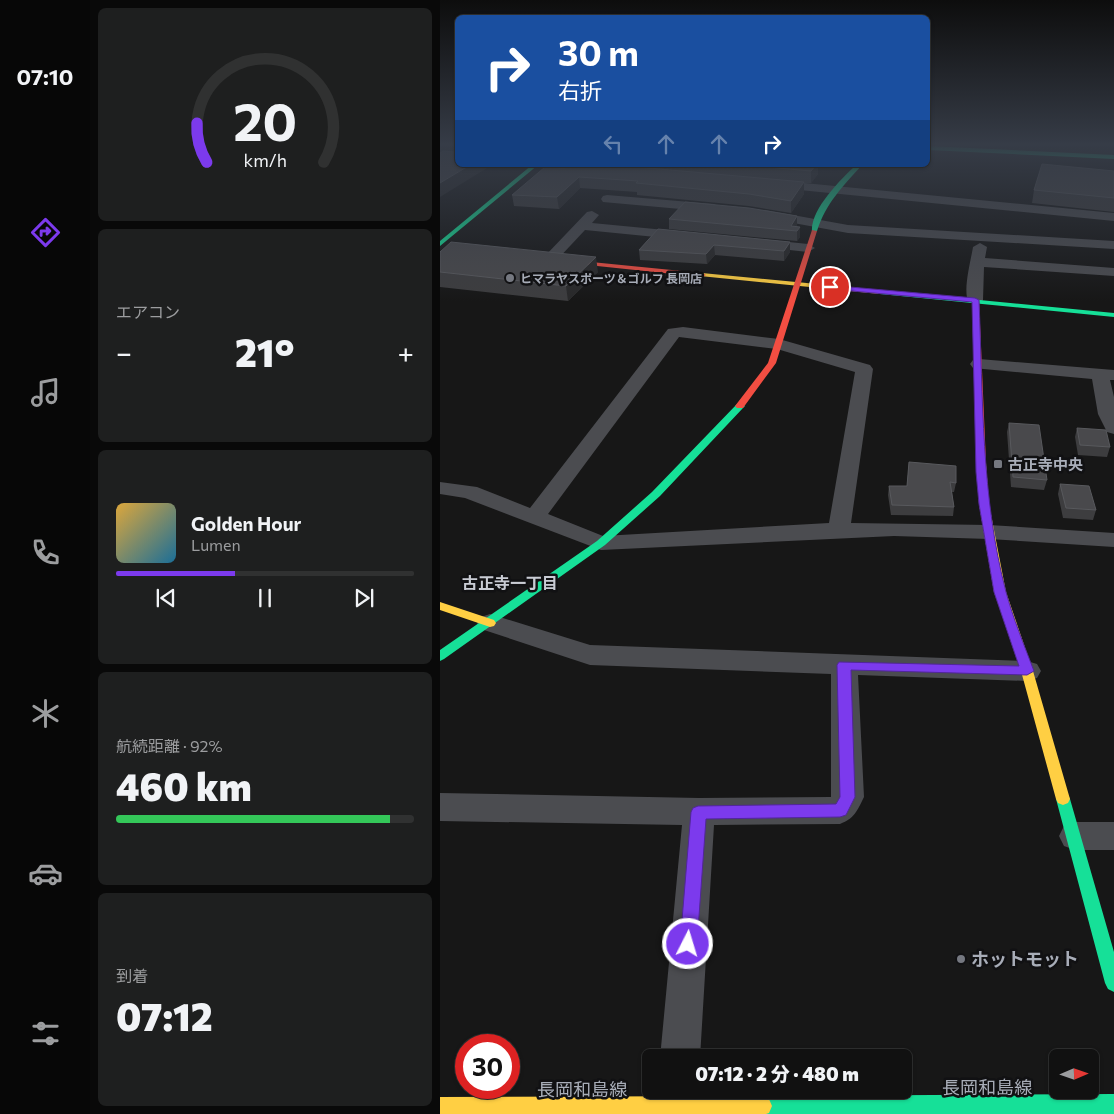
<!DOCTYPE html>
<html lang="ja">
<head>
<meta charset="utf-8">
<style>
	:root { --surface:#111; --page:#1e1f1f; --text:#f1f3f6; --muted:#9c9d9f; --line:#303131; --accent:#7c3aed }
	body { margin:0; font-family:Commissioner,"Noto Sans JP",sans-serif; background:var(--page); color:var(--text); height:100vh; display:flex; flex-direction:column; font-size:19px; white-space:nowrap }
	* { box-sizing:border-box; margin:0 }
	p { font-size:16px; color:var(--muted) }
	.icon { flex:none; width:28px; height:28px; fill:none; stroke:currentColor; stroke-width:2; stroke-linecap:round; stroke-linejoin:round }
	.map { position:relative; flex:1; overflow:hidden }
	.details { display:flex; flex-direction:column; gap:8px; padding:8px; background:#090909; width:350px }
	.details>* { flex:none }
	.banner { position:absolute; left:15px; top:15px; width:475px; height:152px; border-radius:8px; box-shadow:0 1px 4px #0004,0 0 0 1px var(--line); background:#1a4fa0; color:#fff; overflow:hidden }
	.needle { width:32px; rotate:88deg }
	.buttons { position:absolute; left:609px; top:1049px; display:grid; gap:10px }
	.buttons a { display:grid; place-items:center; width:50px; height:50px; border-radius:8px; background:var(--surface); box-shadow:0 1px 4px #0004,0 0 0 1px var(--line); font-size:25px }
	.speed { position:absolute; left:15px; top:1034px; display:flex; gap:10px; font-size:25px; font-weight:700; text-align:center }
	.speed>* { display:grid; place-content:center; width:65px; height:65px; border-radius:50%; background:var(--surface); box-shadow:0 1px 4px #0004,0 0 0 1px var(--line); line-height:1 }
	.speed .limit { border:8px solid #d22; background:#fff; color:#111 }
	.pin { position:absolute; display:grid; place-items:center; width:42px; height:42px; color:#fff; margin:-21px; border:2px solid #fff; border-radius:50%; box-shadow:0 1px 5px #0007 }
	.me { position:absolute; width:55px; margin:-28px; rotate:5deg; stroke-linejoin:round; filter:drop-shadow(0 0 4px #0008) }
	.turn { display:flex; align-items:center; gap:18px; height:105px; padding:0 20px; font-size:22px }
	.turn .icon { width:65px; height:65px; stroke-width:2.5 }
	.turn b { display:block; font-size:35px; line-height:42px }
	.lanes { display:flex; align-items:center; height:48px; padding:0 20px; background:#0003; justify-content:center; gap:25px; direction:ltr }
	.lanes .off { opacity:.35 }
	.big { font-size:38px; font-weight:800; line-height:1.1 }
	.details .tile { flex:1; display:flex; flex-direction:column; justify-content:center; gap:8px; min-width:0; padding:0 18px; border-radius:8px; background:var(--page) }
	.details .dial { align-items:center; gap:0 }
	.dial svg { height:130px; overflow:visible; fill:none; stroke:var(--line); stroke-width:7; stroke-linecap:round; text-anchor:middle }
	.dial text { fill:var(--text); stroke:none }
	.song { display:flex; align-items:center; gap:15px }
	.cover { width:60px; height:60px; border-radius:8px; background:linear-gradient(135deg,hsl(40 70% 55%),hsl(200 70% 35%)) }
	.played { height:5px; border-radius:2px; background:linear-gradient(90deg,var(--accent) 40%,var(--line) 40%) }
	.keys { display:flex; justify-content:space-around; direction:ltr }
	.heat { display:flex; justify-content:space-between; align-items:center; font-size:28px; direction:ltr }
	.charge { height:8px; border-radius:4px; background:linear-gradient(90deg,#34c759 92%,var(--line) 0) }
	.trip { position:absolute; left:202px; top:1049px; width:270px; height:50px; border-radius:8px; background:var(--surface); box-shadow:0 1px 4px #0004,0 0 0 1px var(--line); font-weight:800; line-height:50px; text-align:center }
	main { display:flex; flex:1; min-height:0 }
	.tab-bar { display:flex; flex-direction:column; width:90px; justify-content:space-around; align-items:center; background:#070707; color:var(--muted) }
	.tab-bar .icon { width:35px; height:35px }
	.tab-bar .active { color:var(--accent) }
	.tab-bar b { font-size:22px; color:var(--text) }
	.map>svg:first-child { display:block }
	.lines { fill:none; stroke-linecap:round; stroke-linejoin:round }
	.street { fill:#4b4c50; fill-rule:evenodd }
	.fast { fill:#16e098; fill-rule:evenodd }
	.slow { fill:#ffcf43; fill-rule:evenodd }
	.jam { fill:#f24e42; fill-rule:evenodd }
	.wall { fill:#3d3d3f }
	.shaded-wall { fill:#29292a }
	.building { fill:#49494c; stroke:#58595d }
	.route { fill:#7c3aed; stroke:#51269a }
	.poi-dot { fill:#757880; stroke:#111113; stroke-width:2 }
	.labels { text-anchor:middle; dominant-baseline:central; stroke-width:5; stroke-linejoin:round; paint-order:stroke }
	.far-poi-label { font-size:12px; font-weight:bold; fill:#a8adb8; stroke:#111113; text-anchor:start }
	.poi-label { font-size:15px; font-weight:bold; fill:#a8adb8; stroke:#111113; text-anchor:start }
	.neighbourhood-label { font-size:16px; font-weight:bold; fill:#c9ccd4; stroke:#111113 }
	.near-poi-label { font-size:18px; font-weight:bold; fill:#a8adb8; stroke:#111113; text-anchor:start }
	.near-street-label { font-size:18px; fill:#a8adb8; stroke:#111113 }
</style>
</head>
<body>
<main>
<nav class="tab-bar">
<b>07:10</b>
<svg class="icon active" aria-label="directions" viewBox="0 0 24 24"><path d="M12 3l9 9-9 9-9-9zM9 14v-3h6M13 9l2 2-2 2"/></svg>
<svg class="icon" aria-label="music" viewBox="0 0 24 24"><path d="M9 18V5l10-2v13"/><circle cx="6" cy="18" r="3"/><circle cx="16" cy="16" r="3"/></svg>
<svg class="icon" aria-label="phone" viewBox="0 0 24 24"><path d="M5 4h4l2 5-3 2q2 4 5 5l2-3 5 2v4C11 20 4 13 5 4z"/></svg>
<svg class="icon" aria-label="climate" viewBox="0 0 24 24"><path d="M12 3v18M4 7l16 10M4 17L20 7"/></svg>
<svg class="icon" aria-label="car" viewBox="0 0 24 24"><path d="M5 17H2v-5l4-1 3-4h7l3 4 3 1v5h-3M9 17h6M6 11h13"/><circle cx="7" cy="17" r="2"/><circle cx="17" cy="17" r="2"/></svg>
<svg class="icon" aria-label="filters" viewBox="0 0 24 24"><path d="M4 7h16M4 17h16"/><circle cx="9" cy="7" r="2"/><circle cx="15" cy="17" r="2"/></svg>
</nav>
<section class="details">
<div class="tile dial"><svg viewBox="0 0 100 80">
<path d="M14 69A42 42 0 1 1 86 69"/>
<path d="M14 69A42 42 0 0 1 8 45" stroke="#7c3aed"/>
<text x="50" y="56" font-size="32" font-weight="700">20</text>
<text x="50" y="72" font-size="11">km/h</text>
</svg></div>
<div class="tile"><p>エアコン</p>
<div class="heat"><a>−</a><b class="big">21°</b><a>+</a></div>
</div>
<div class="tile">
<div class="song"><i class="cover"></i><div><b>Golden Hour</b><p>Lumen</p></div></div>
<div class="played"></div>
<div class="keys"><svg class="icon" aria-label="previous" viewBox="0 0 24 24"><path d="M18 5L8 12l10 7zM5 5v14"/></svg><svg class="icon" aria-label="pause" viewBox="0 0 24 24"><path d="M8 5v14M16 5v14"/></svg><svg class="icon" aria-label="next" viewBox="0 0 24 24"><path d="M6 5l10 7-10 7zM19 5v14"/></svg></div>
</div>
<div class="tile"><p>航続距離 · 92%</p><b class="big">460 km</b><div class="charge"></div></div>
<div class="tile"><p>到着</p><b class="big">07:12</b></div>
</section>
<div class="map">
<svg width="674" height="1114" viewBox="0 0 674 1114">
	<rect width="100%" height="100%" fill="#171717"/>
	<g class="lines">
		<!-- street -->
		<path class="street" d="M102,165L162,167L164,169L158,172L108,168Z
			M333,180L674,213V221L329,187L327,184L329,181Z
			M167,195L274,204L280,208L274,212L163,202L161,199L163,196Z
			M325,210L408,225L674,241V249L408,233L320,217L319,214L320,211Z
			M152,211L159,215L152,223L246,232L253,236L246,240L145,230L115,262H105L103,259L105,256L147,212Z
			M319,239L368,244L375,248L368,252L314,246L312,243L314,240Z
			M540,243L547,247L545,258L674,268V276L544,267L543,300L541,303H529C522,292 531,260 533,247Z
			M243,327L339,339L430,365L433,369L411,523L549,525L674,533V547L549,539L454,536L161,550L25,498L0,494V482L37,487L90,508L228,329ZM239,337L337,349L415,372L389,523L163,536L108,514Z
			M539,359L674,370V380H670L674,397V434L667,432L658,414L652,379L533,368L530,364L533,360Z
			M50,614L150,645L587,661L597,664L601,671L597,678L587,681L418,675L424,797C417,811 415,818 400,824L274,825L260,1058H220L242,825L0,821V793L259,798L391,797V674L150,665L41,629L37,623L41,617Z
			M635,822H674V850H635L624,846L619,836L624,826Z"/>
		<!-- fast -->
		<path class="fast" d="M488,146L674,155V159L488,150Z
			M92,165H98L0,246V241Z
			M416,165H422C403,186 386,203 377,231L372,232C370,210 400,180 416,165Z
			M437,290L674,313V317L440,294H437Z
			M300,403L305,406L303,408L220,496L165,545L4,659L0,661V650L157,541L212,492L297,404Z
			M623,793L628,795L630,799L674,952V992L668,989L665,983L616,799L618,795Z
			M674,1094V1114H318L315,1113L312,1106L315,1099L322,1096Z"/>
		<!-- slow -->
		<path class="slow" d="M262,273L440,290L444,292L440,294L260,276L258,275Z
			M541,460L546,463L549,504L566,592L593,671L630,799L628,803L623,805L618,803L616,799L581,671L554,592L539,504L536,463Z
			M0,602L54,620L56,623L54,626L50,627L0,610Z
			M322,1096L329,1099L332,1106L329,1113L326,1114H0V1097Z"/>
		<!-- jam -->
		<path class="jam" d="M372,230L377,231L336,363L303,408H297L295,406L328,363Z
			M121,259L262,273L266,275L262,277L119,262V260Z
			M532,298L539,300L546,463L541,466L536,463Z"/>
	</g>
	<!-- wall -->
	<path class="wall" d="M128,165H378V174L371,183H364V194L351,213L309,206L197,195V192L140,188L119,209L74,206L72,195L125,168Z
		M674,171V212L592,203L594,190Z
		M229,219L357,226L360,237L357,241L229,229Z
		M218,229L350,242V252L344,261L275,255L267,264L200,260L199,250Z
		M0,252L158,272L128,301L0,287Z
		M569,423L607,480L604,490L571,487L567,432Z
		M637,428L670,447L667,457L638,455L635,437Z
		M469,462L516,483L514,492H512L514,507L513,516L451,515L448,495L449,486H467Z
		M620,484L656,510L653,520L623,518L618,494Z"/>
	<!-- shaded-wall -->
	<path class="shaded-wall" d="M30,165H52L0,197V183Z
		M376,165H378V174L371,183V171Z
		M139,177L140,188L119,209L117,197Z
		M364,182V194L351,213V201Z
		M357,216V226H351Z
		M360,227V237L357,241V231Z
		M350,242V252L344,261V251Z
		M274,245L275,255L267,264L266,254Z
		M156,257L158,272L128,301L126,286Z"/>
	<!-- building -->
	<path class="building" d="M18,150V165H30L0,183V153L3,151L15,152Z
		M602,164L674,171V198L594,190Z
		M128,165H175L364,182L351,201L309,194L196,183L198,181L139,177L117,197L72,195L105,167L125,168Z
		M305,165H376L371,171Z
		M245,202L309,208L357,216L351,226L360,227L357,231L229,219Z
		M218,229L350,242L344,251L274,245L266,254L199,250Z
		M11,242L156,257L126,286L0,272V252Z
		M569,423L599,425L607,480L573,477Z
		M637,428L666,430L670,447L640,445Z
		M469,462L516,466V483L510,482L514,507L452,505L449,486H467Z
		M620,484L649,486L656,510L626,508Z"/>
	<!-- sky -->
	<linearGradient id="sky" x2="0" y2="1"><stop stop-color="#0d0d0d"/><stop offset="0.48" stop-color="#363c47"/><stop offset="1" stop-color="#363c47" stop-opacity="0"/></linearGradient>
	<rect width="674" height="301" fill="url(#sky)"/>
	<!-- route -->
	<path class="route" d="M387,285L535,298L539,300C543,397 541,497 566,592C573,618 584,645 594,671L587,675L411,670L415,797L406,815L400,817L266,819L257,944L254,950L248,953L242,950L240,944L251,812L253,808L258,806L396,804L400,797L397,665L399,662L579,666L554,592L539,504L536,472L532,302L390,289H387Z"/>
	<!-- markers -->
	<g class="poi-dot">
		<circle cx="70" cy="278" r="5"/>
		<rect x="553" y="459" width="10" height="10" rx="2.5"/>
		<circle cx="521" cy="959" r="5"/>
	</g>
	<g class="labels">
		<!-- far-poi labels -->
		<g class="far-poi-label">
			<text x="80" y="278">ヒマラヤスポーツ＆ゴルフ 長岡店</text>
		</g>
		<!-- poi labels -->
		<g class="poi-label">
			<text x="568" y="464">古正寺中央</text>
		</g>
		<!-- neighbourhood labels -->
		<g class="neighbourhood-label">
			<text x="70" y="582">古正寺一丁目</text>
		</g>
		<!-- near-poi labels -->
		<g class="near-poi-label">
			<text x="531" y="959">ホットモット</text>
		</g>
		<!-- near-street labels -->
		<g class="near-street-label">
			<text x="547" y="1087">長岡和島線</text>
			<text x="142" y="1089">長岡和島線</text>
		</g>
	</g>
</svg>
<div class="buttons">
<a><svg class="needle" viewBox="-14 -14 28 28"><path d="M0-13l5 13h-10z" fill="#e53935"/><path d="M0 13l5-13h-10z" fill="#9c9d9f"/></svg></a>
</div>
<div class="speed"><div class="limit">30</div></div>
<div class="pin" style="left:390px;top:287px;background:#d93025"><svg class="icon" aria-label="arrive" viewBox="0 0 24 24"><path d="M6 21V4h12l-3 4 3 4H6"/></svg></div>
<svg class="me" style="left:248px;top:944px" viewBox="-20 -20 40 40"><circle r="17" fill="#7c3aed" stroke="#fff" stroke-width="3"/><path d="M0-11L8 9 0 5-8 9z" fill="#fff"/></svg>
<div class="trip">07:12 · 2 分 · 480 m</div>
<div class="banner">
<div class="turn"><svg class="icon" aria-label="right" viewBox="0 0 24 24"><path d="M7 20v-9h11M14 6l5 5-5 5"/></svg><div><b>30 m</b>右折</div></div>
<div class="lanes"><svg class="icon off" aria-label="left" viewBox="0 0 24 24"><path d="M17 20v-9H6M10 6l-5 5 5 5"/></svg><svg class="icon off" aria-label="ahead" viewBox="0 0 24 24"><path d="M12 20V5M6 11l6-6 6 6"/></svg><svg class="icon off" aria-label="ahead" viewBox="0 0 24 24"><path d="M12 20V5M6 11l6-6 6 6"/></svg><svg class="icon" aria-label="right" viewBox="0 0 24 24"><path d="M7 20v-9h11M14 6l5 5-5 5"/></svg></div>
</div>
</div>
</main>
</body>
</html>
